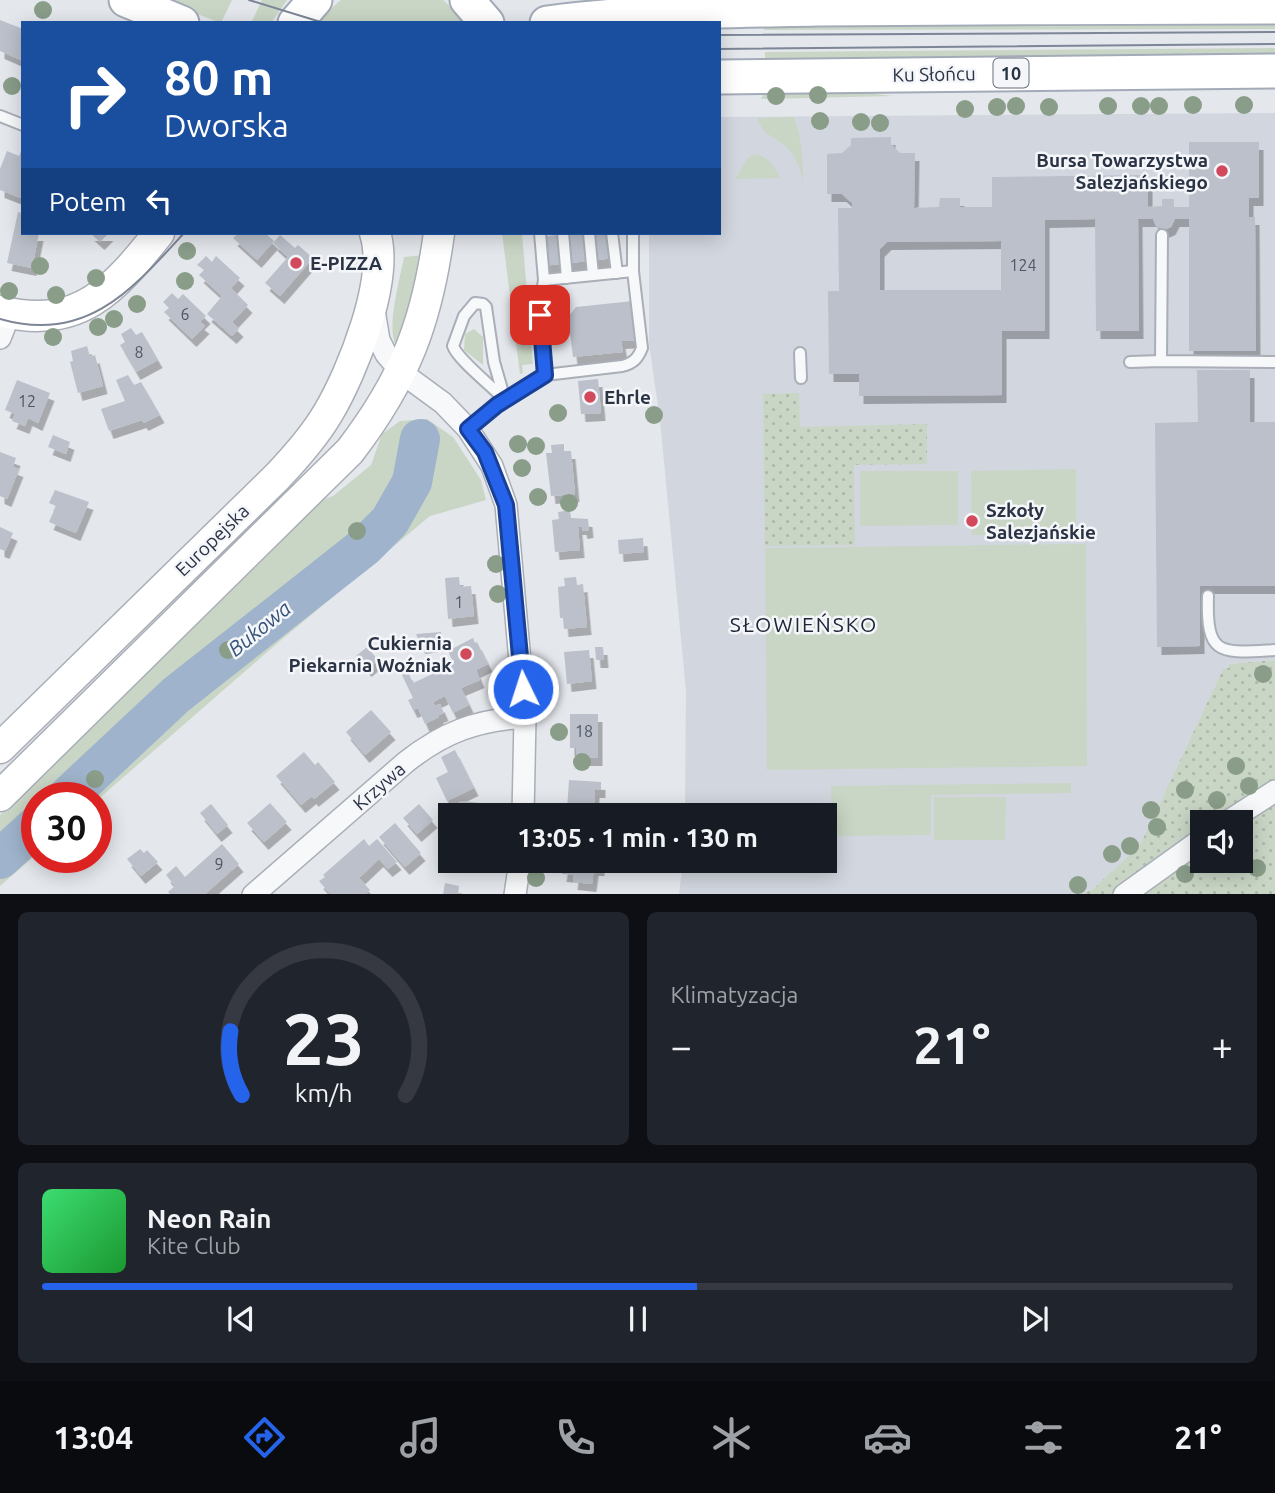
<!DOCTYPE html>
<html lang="pl">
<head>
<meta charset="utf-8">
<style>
	:root { --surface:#171b24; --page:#20242c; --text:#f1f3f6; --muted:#9ea1a6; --line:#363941; --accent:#2563eb }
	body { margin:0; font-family:Ubuntu,sans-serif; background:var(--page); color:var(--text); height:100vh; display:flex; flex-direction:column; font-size:26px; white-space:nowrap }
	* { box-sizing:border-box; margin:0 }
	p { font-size:23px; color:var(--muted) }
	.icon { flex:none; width:38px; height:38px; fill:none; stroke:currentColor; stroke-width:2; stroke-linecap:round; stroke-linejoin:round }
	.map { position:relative; height:894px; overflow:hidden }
	.side { display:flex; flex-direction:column; gap:18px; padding:18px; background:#0d0f14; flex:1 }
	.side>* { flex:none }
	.guide { position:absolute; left:21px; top:21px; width:700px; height:214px; border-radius:0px; box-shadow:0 4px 18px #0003; background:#1a4fa0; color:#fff; overflow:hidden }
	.controls { position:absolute; left:1190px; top:810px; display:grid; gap:14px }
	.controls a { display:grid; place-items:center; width:63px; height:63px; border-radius:0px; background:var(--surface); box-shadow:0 4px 18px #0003; font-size:35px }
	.speed { position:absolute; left:21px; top:782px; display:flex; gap:14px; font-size:35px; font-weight:700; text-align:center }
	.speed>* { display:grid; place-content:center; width:91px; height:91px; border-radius:50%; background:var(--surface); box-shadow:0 4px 18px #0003; line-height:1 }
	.speed .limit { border:10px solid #d22; background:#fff; color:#111 }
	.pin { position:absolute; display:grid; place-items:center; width:60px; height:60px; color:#fff; margin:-30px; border-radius:14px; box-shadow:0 4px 10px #0006 }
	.me { position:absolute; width:77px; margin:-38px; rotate:356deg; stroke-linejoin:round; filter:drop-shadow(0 0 5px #0008) }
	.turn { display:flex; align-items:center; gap:24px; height:147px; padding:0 28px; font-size:32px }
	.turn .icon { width:91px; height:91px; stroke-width:2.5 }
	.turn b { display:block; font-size:49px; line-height:60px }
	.then { display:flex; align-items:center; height:66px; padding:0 28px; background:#0003; gap:14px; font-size:26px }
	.big { font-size:52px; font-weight:700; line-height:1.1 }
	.side .tile { flex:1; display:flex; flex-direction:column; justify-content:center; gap:10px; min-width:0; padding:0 24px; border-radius:10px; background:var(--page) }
	.side .dial { align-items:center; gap:0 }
	.dial svg { height:182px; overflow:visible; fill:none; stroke:var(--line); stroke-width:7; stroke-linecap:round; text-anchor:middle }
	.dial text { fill:var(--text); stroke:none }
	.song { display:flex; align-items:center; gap:21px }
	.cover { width:84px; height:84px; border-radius:10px; background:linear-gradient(135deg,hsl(140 70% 55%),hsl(130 70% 35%)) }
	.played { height:7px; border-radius:4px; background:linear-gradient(90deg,var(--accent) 55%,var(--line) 55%) }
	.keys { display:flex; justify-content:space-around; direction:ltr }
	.heat { display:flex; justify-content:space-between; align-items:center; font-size:38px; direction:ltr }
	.side .tiles { flex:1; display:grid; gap:18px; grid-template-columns:1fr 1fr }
	.tile:last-child { grid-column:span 2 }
	.trip { position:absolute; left:438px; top:803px; width:399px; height:70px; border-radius:0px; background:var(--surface); box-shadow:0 4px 18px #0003; font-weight:700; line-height:70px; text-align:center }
	.tab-bar { display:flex; height:112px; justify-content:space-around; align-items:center; background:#090b0e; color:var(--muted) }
	.tab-bar .icon { width:49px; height:49px }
	.tab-bar .current { color:var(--accent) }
	.tab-bar b { font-size:32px; color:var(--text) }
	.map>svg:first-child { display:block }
	.built { fill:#d2d6de }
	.grass { fill:#c9d6c5 }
	.park { fill:url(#park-dots); fill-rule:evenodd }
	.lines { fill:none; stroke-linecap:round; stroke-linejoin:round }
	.river { stroke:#9fb4cc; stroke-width:40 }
	.building { fill:#bbc0ca; fill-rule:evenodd; filter:url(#shadow) }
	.lane-casing { stroke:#a9aeb7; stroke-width:14 }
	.street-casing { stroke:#a9aeb7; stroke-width:24 }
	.secondary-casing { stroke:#a9aeb7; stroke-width:33 }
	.primary-casing { stroke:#a3abb8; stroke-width:37 }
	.lane { stroke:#f7f8fa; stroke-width:10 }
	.street { stroke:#f7f8fa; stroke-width:21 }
	.secondary { stroke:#fff; stroke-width:30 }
	.primary { stroke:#fff; stroke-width:33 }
	.tram { stroke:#7d8696; stroke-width:2 }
	.tree { fill:#899d89 }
	.route-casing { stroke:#184099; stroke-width:18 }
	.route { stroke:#2563eb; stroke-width:12 }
	.poi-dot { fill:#d1495b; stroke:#f4f6f9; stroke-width:2.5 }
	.labels { text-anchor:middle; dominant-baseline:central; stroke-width:5; stroke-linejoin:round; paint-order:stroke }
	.number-label { font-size:16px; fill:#4f5766 }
	.shield { fill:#f4f6f9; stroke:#676e7b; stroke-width:2 }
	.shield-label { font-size:18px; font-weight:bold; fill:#2b3445 }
	.street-label { font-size:19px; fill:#2b3445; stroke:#f4f6f9 }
	.poi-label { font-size:19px; font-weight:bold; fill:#2b3445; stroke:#f4f6f9; text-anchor:start }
	.neighbourhood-label { font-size:21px; letter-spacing:2px; fill:#1d2536; stroke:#f4f6f9 }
	.water-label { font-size:21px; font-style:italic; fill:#34527a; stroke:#f4f6f9 }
</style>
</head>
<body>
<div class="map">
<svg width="1275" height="895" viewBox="0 0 1275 895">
	<defs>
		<pattern id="park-dots" width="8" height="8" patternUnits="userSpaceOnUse" patternTransform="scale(1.75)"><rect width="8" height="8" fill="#c9d6c5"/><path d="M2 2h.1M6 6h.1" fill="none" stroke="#adb8ab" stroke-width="1.8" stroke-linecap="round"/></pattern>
		<filter id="shadow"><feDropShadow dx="4.5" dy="8" stdDeviation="0" flood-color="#0004"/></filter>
	</defs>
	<rect width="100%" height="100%" fill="#e4e7ec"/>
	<!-- built -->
	<path class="built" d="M1275,113V660L1229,664V669H1223L1140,845L1093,889L1081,895L679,894L683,861H824V816L685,815L686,691L660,420L649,343V233H719V117Z"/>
	<!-- grass -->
	<path class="grass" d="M160,0H232L221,23Z
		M262,0H287L271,23H251Z
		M341,0H443L469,23H314Z
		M1275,16V29L764,30L765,21Z
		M1275,48V61L765,64V52Z
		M766,89H833L893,96L761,99Z
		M794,117C802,140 803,156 803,182C800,168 796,155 785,146C773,136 761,134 758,118Z
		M755,154C767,156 776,167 780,178L735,179L748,158Z
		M502,233H522L533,364L522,365L523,373L520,374Z
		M424,255L421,276L398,344H395C387,324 400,279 404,257Z
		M474,329L483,337V365L464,350L465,334Z
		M427,419L453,437L481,480L486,500L430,516L280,641L96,801V798H37V854L0,886V815L319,501L333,496L371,465L382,434L400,421Z
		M1076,469V533L972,535L971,471Z
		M860,471H958V525L860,526Z
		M1086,544L1087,766L767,770L765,548Z
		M1071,783V793L931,795V835L832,836L831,786Z
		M934,797H1006L1005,840H934Z"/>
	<!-- park -->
	<path class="park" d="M799,393L800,427L927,424V464L854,465L855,545L765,546L763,394Z
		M1275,660V894L1081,895L1093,889L1140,845L1223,669L1229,668V664ZM1202,822H1241V861H1202Z"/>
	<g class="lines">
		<!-- river -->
		<path class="river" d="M66,798L176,695L364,547L390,521L412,482L420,439
			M0,859L37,825"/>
	</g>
	<!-- building -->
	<path class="building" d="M0,20L23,29V61L0,51Z
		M891,137V144L900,153H915L914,208L939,207L940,198H960V207H992V177L1148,175V207L1162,206V199H1174V207H1189V142H1259V198H1249V217H1255L1256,351H1189V219H1175L1171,227L1164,230L1156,226L1153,219H1138L1139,331H1096L1095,219L1045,220V331H1002V395L859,396V374H829L828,291H839L838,208H852V203L842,194H827V154L842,153L851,145V138ZM1001,241V290H880V249L887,242Z
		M23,147V195L21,198L0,190V169L7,151L19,156Z
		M18,212L23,213V233H39L32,268L7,263Z
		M90,233H109L100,242Z
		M239,233H265L274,241L257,260L233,238Z
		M576,233H613L615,258L542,266L539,237Z
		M280,235L295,248L298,245L313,258L280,296L265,283L288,257L273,243Z
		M206,256L212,262L216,256L240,278L231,288L248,305L232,322L239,329L232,336L207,314L222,296L199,275L204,270L197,265Z
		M172,293L178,299L183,294L206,316L200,322L205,326L192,339L164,312L169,308L163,302Z
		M633,301L638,340L621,341L623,352L573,357L568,317L576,307Z
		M131,328L136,335L142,332L158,360L136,372L120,345L125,342L121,334Z
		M87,346L90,357L95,355L103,386L78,393L70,362L73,361L71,351Z
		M1197,370H1250V422H1275V586H1200V646L1157,647L1155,423L1198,422Z
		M128,375L134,385L141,382L160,415L144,423L142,420L109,431L101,409L125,401L116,380Z
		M598,379L601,413L581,414L578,381Z
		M17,380L50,393L38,423L28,418L25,426L12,421L15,414L5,410Z
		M53,435L70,442L66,454L48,447Z
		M564,444V451H571L575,494L551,496L546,453H552L551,445Z
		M0,452L16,458L13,467L19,469L7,499L0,496Z
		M55,490L89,502L76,533L49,522L56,506L49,503Z
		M570,510L571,518L588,519L589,530L583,531L582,527H578L580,550L555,552L552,520L559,519L558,512Z
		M0,527L13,533L5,551L0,549Z
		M643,538L644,552L619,554L618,540Z
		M459,577L460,587L471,586L474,616L448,619L445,578Z
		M576,577L577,585L583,584L587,627L564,629L563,618H560L558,587L565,586L564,578Z
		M441,632L442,643L421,646L416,634Z
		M473,638L475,643L477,642L488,664L476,670L480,680L461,688L469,705L453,713L445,696L433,702L435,706L440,704L444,713L439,715V717L425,724L418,708L413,710L408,700L413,698L402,675L408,672L413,683L454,664L448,651Z
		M367,647L378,660L367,669L356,656Z
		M595,647H603L604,660H596Z
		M589,650L592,681L567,684L564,652Z
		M371,710L391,732L365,755L346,732Z
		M570,714H598V758H576V748H570Z
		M455,750L474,788L447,801L436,778L448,772L441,757Z
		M304,752L315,765L318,762L335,782L314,799L312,796L301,805L276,776Z
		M569,780L601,782V790H595L594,812L567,810Z
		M462,801L480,803L479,813L476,816H453L454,805Z
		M270,803L287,822L264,842L247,823Z
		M211,804L228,825L217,834L200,813Z
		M419,804L433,820L417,834L403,818Z
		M450,813V840L439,839L441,820Z
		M395,823L421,853L405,867L379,837Z
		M364,839L369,846L377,839L397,862L388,869L379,859L359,878L370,890L365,895H331L319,881L325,877L323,875Z
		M222,844L239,864L204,895H171L168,892L175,886L166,875L176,866L185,877Z
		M140,849L144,853L147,850L158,862L141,876L127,859Z
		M564,861H600V868H594L592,884L573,882L574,875L562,874Z
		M445,883L459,886L458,895H443Z"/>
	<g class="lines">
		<defs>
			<path id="lane" d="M0,116L23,125
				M540,233L544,280
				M563,233L567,278
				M589,233L593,275
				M612,233L617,273
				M1162,235L1161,361L1275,362
				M475,303L483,304L486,307L494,362L505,400C493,387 458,360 453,346L464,316Z
				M800,353L801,378
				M1130,362L1161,361
				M545,375L622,366C634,363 638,358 642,348L633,271
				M468,429L497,405L545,375L539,309L544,280L633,271V233
				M1208,596C1206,657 1220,653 1275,650"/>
			<path id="street" d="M374,310L379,340L386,354L402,373L443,403L468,429L492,466L506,505L525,717L523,816
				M0,338L10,313
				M1227,822L1275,791
				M253,895L406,762C444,732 477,720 525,717
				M515,895L520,861
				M1124,895L1202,839"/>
			<path id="secondary" d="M0,311C80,331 114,289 159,233
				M0,748L277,477C296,457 314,437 328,413C352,373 390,279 375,233
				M0,796L350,451C405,379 427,322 439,233"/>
			<path id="primary" d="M126,0L182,23
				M467,0L487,23
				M295,23L315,0
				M547,23C637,11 727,11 818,9C970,7 1123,8 1275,7
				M719,77L1275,71"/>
		</defs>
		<!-- lane casing -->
		<use href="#lane" class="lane-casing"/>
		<!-- street casing -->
		<use href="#street" class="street-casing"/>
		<!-- secondary casing -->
		<use href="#secondary" class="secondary-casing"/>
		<!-- primary casing -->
		<use href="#primary" class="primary-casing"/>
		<!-- lane -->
		<use href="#lane" class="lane"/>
		<!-- street -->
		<use href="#street" class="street"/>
		<!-- secondary -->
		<use href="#secondary" class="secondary"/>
		<!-- primary -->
		<use href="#primary" class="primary"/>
		<!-- tram -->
		<path class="tram" d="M249,0L324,23
			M719,35L1275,32
			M719,49L1275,44
			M0,319C86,344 132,290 184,233"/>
	</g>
	<!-- trees -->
	<g class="tree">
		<circle cx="43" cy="10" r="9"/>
		<circle cx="12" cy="86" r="9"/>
		<circle cx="818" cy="95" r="9"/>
		<circle cx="776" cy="96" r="9"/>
		<circle cx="1193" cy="105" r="9"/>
		<circle cx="1244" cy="105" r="9"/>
		<circle cx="1016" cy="106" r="9"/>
		<circle cx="1108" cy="106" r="9"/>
		<circle cx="1141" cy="106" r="9"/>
		<circle cx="1159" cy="106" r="9"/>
		<circle cx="997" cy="107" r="9"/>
		<circle cx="1049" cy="107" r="9"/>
		<circle cx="965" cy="109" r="9"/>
		<circle cx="820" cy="121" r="9"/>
		<circle cx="861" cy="122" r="9"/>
		<circle cx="880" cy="123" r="9"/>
		<circle cx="187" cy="251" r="9"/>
		<circle cx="40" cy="266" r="9"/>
		<circle cx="96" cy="278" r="9"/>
		<circle cx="185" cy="281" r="9"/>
		<circle cx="9" cy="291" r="9"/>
		<circle cx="56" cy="295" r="9"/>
		<circle cx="137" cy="304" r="9"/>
		<circle cx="114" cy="319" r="9"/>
		<circle cx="98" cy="327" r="9"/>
		<circle cx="526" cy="336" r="9"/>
		<circle cx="53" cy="337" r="9"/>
		<circle cx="558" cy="413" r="9"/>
		<circle cx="654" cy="415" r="9"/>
		<circle cx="518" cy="444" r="9"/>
		<circle cx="536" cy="446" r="9"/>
		<circle cx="522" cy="468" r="9"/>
		<circle cx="538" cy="497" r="9"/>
		<circle cx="569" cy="503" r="9"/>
		<circle cx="357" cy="531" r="9"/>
		<circle cx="496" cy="564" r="9"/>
		<circle cx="498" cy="594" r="9"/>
		<circle cx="228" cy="650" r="9"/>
		<circle cx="1263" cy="674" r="9"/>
		<circle cx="542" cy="697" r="9"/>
		<circle cx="559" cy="732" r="9"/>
		<circle cx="582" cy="762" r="9"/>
		<circle cx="1236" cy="766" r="9"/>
		<circle cx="95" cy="779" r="9"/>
		<circle cx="1249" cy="786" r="9"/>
		<circle cx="1185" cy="790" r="9"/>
		<circle cx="1217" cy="800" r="9"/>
		<circle cx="1151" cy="810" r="9"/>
		<circle cx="1157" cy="827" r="9"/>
		<circle cx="1130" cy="846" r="9"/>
		<circle cx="1112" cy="854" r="9"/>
		<circle cx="1257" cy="868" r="9"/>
		<circle cx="1185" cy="874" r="9"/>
		<circle cx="536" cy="878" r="9"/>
		<circle cx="1078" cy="885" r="9"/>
	</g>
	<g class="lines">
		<defs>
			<path id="route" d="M523,689L506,505L485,452L468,429L497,405L545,375L540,315"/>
		</defs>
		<!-- route casing -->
		<use href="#route" class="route-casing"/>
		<!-- route -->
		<use href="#route" class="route"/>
	</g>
	<!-- markers -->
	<g class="poi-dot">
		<circle cx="1222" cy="171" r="7"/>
		<circle cx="296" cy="263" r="7"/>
		<circle cx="590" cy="397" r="7"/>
		<circle cx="972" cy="521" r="7"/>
		<circle cx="466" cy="654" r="7"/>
	</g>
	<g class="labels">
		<!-- number labels -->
		<g class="number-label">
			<text x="1023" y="265">124</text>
			<text x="185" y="314">6</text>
			<text x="139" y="352">8</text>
			<text x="27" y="401">12</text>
			<text x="459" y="602">1</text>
			<text x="584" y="731">18</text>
			<text x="219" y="864">9</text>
		</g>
		<!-- shield labels -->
		<rect class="shield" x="993.5" y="58.5" width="35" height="29" rx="5"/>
		<g class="shield-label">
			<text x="1011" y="73">10</text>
		</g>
		<!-- street labels -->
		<g class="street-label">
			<text transform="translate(934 74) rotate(-1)">Ku Słońcu</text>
			<text transform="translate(212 540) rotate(-44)">Europejska</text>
			<text transform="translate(379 786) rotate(-41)">Krzywa</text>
		</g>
		<!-- poi labels -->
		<g class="poi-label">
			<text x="1208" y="160" text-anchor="end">Bursa Towarzystwa<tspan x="1208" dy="22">Salezjańskiego</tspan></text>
			<text x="310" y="263">E-PIZZA</text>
			<text x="604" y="397">Ehrle</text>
			<text x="986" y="510">Szkoły<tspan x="986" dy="22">Salezjańskie</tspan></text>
			<text x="452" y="643" text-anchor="end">Cukiernia<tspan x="452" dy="22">Piekarnia Woźniak</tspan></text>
		</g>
		<!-- neighbourhood labels -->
		<g class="neighbourhood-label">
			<text x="804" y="624">SŁOWIEŃSKO</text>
		</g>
		<!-- water labels -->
		<g class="water-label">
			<text transform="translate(259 628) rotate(-39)">Bukowa</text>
		</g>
	</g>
</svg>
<div class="controls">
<a><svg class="icon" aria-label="sound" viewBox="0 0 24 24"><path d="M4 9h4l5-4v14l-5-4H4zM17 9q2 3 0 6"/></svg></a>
</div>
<div class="speed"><div class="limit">30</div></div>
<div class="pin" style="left:540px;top:315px;background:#d93025"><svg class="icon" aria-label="arrive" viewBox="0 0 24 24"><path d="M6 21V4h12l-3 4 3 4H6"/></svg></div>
<svg class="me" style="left:523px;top:689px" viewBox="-20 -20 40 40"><circle r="17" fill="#2563eb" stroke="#fff" stroke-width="3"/><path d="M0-11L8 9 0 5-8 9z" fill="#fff"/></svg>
<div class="trip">13:05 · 1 min · 130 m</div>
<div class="guide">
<div class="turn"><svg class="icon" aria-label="right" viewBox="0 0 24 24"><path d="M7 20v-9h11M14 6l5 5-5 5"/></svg><div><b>80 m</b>Dworska</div></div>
<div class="then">Potem<svg class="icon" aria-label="left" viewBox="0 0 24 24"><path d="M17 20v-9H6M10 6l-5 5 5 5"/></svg></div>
</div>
</div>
<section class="side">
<div class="tiles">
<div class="tile dial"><svg viewBox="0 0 100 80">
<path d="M14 69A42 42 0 1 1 86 69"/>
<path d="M14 69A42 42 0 0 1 9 41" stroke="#2563eb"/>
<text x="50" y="56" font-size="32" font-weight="700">23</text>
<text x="50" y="72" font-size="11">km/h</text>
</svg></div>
<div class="tile"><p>Klimatyzacja</p>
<div class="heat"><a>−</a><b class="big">21°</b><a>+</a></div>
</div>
<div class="tile">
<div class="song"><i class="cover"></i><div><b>Neon Rain</b><p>Kite Club</p></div></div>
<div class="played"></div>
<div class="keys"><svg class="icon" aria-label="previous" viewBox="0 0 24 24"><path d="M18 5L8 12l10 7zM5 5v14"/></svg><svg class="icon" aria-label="pause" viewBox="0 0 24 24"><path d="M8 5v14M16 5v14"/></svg><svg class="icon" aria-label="next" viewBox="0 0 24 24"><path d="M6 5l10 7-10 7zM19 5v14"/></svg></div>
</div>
</div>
</section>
<nav class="tab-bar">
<b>13:04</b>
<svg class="icon current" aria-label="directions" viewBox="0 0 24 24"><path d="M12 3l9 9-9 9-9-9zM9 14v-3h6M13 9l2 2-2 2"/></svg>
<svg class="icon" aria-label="music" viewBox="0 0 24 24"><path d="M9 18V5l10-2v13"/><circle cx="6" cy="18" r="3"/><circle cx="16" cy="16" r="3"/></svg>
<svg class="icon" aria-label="phone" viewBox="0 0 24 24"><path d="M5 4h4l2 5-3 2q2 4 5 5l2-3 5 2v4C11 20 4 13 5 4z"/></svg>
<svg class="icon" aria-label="climate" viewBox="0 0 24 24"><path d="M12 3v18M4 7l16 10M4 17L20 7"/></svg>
<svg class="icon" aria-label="car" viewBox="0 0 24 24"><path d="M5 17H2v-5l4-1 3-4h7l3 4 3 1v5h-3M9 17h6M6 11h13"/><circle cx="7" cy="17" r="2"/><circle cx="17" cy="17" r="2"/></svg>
<svg class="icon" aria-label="filters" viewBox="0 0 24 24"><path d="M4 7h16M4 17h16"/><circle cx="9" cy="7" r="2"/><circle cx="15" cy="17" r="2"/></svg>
<b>21°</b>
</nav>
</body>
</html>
